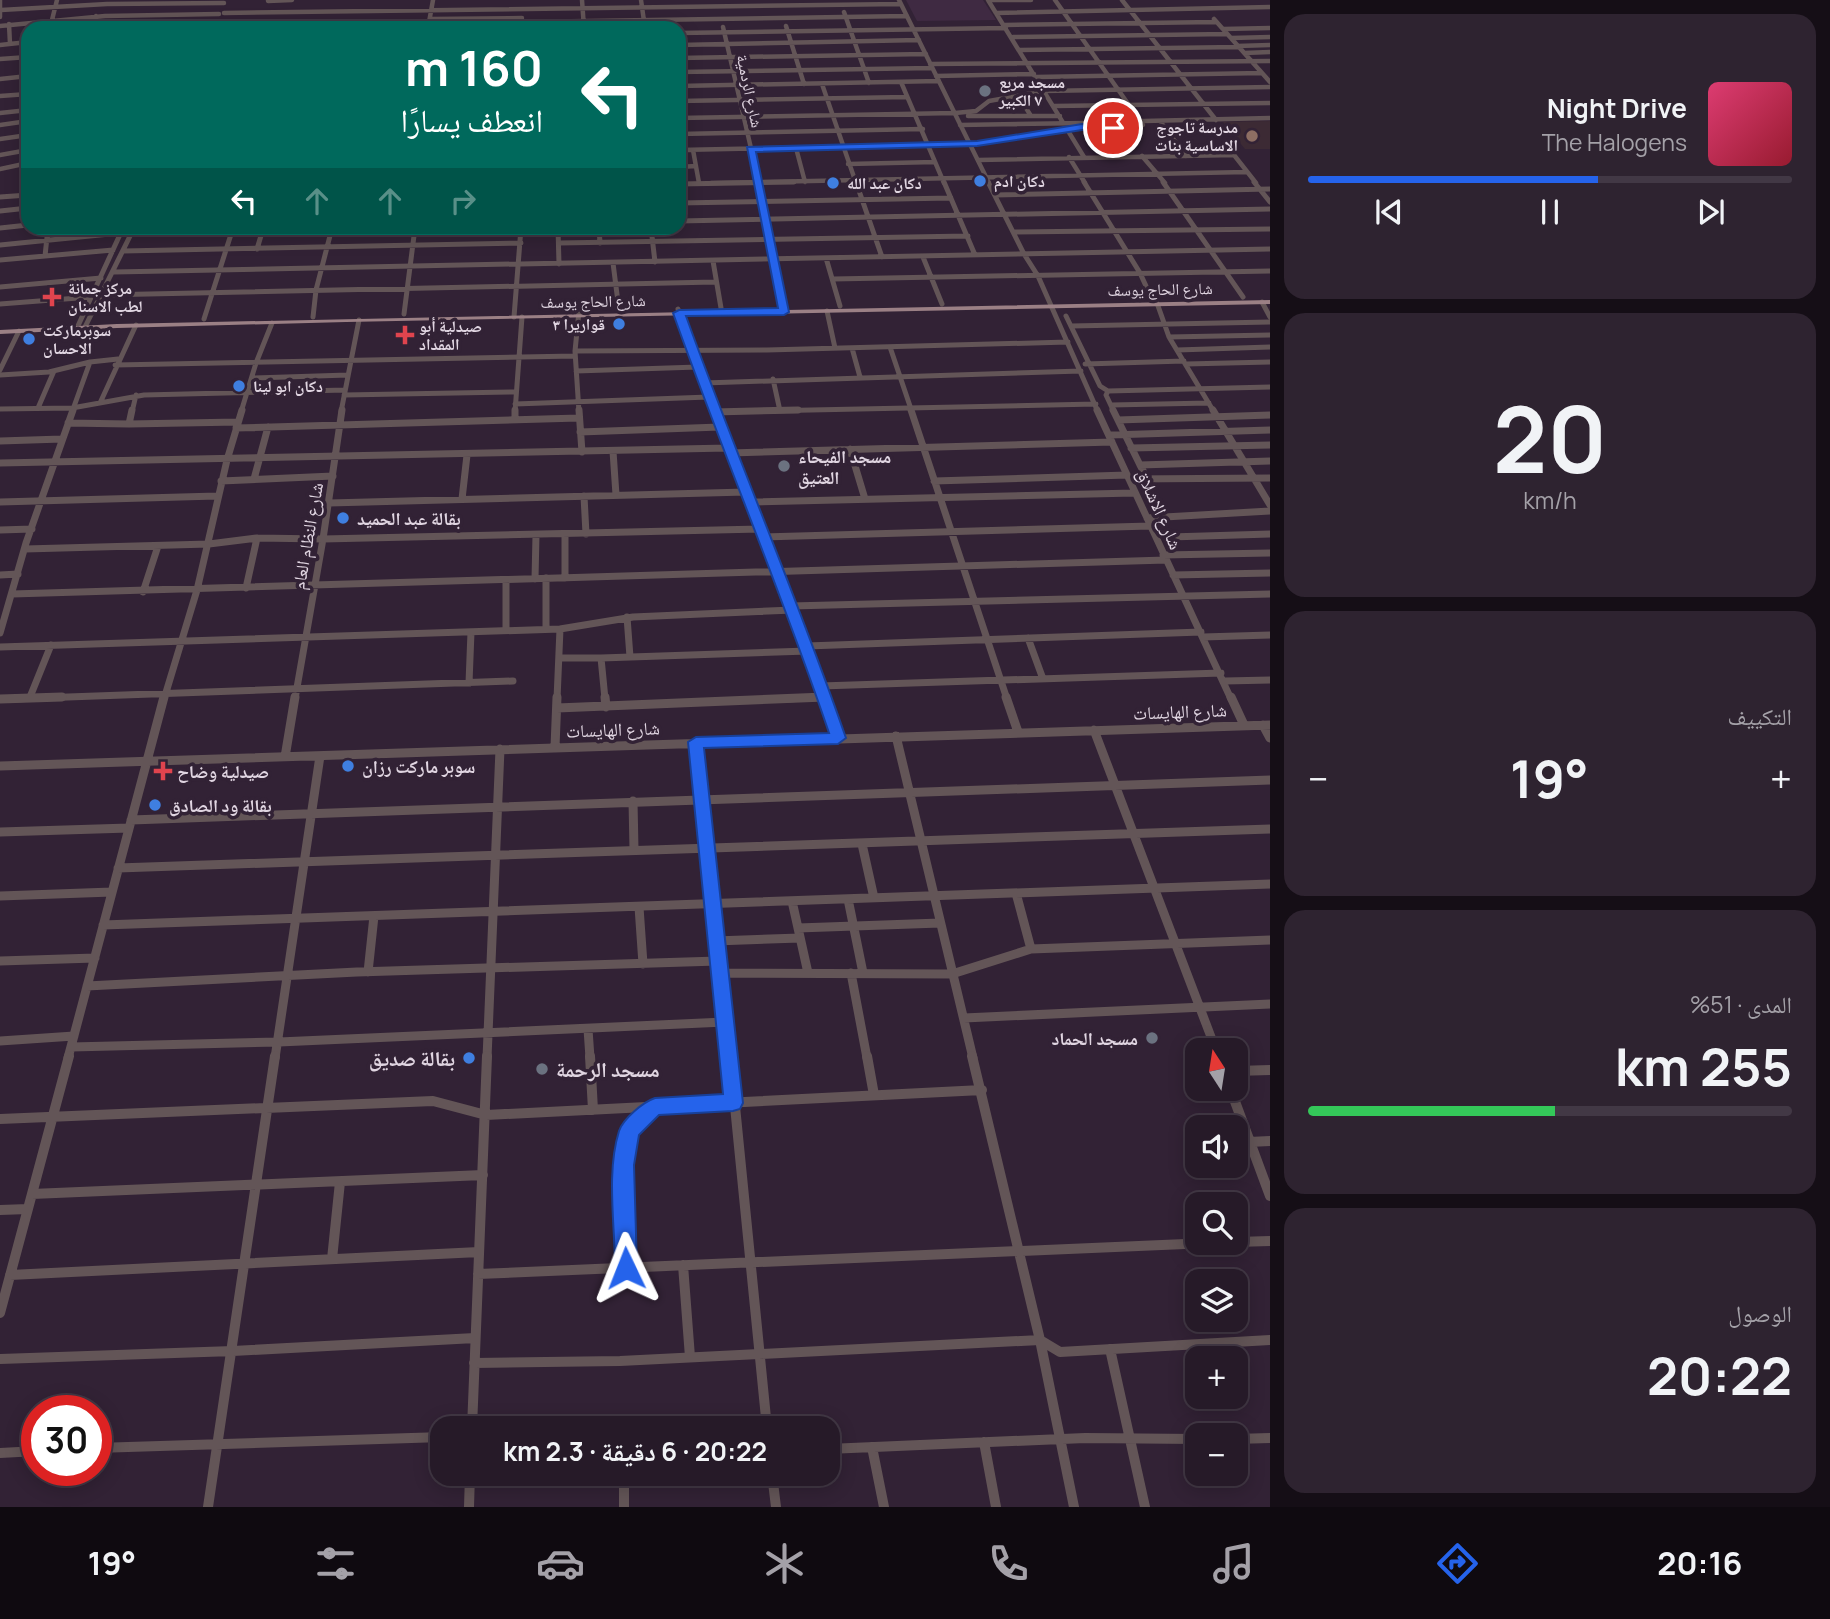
<!DOCTYPE html>
<html lang="ar">
<head>
<meta charset="utf-8">
<style>
	:root { --surface:#261a28; --page:#2e2330; --text:#f1f3f6; --muted:#a4a1a8; --line:#423845; --accent:#2563eb }
	body { margin:0; font-family:Manrope,"Noto Naskh Arabic",sans-serif; background:var(--page); color:var(--text); direction:rtl; height:100vh; display:flex; flex-direction:column; font-size:26px; white-space:nowrap }
	* { box-sizing:border-box; margin:0 }
	p { font-size:23px; color:var(--muted) }
	.icon { flex:none; width:38px; height:38px; fill:none; stroke:currentColor; stroke-width:2; stroke-linecap:round; stroke-linejoin:round }
	.map { position:relative; flex:1; overflow:hidden; direction:ltr }
	.side { display:flex; flex-direction:column; gap:14px; padding:14px; background:#150e16; width:560px }
	.side>* { flex:none }
	.banner { position:absolute; left:21px; top:21px; width:665px; height:214px; border-radius:21px; box-shadow:0 4px 18px #0003,0 0 0 2px var(--line); direction:rtl; background:#00695c; color:#fff; overflow:hidden }
	.needle { width:46px; rotate:348deg }
	.fabs { position:absolute; left:1185px; top:1038px; display:grid; gap:14px }
	.fabs a { display:grid; place-items:center; width:63px; height:63px; border-radius:14px; background:var(--surface); box-shadow:0 4px 18px #0003,0 0 0 2px var(--line); font-size:35px }
	.speed { position:absolute; left:21px; top:1395px; display:flex; gap:14px; font-size:35px; font-weight:700; text-align:center }
	.speed>* { display:grid; place-content:center; width:91px; height:91px; border-radius:50%; background:var(--surface); box-shadow:0 4px 18px #0003,0 0 0 2px var(--line); line-height:1 }
	.speed .limit { border:10px solid #d22; background:#fff; color:#111 }
	.pin { position:absolute; display:grid; place-items:center; width:60px; height:60px; color:#fff; margin:-30px; border:4px solid #fff; border-radius:50%; box-shadow:0 2px 7px #0007 }
	.me { position:absolute; width:77px; margin:-38px; rotate:358deg; stroke-linejoin:round; filter:drop-shadow(0 0 5px #0008) }
	.turn { display:flex; align-items:center; gap:24px; height:147px; padding:0 28px; font-size:32px }
	.turn .icon { width:91px; height:91px; stroke-width:2.5 }
	.turn b { display:block; font-size:49px; line-height:60px }
	.lanes { display:flex; align-items:center; height:66px; padding:0 28px; background:#0003; justify-content:center; gap:35px; direction:ltr }
	.lanes .off { opacity:.35 }
	.big { font-size:52px; font-weight:700; line-height:1.1 }
	.side .tile { flex:1; display:flex; flex-direction:column; justify-content:center; gap:10px; min-width:0; padding:0 24px; border-radius:21px; background:var(--page) }
	.side .dial { align-items:center; gap:0 }
	.dial b { font-size:91px; line-height:1 }
	.song { display:flex; align-items:center; gap:21px }
	.cover { width:84px; height:84px; border-radius:10px; background:linear-gradient(135deg,hsl(340 70% 55%),hsl(350 70% 35%)) }
	.played { height:7px; border-radius:4px; background:linear-gradient(90deg,var(--accent) 60%,var(--line) 60%) }
	.keys { display:flex; justify-content:space-around; direction:ltr }
	.heat { display:flex; justify-content:space-between; align-items:center; font-size:38px; direction:ltr }
	.charge { height:10px; border-radius:5px; background:linear-gradient(90deg,#34c759 51%,var(--line) 0) }
	.trip { position:absolute; left:430px; top:1416px; width:410px; height:70px; border-radius:21px; background:var(--surface); box-shadow:0 4px 18px #0003,0 0 0 2px var(--line); font-weight:700; line-height:70px; text-align:center; direction:rtl }
	.tabs { display:flex; height:112px; justify-content:space-around; align-items:center; background:#0f0a10; color:var(--muted) }
	.tabs .icon { width:49px; height:49px }
	.tabs .on { color:var(--accent) }
	.tabs b { font-size:32px; color:var(--text) }
	main { display:flex; flex:1; min-height:0 }
	.map>svg:first-child { display:block }
	.built { fill:#3f2a42 }
	.education { fill:#3c2a34 }
	.lines { fill:none; stroke-linecap:round; stroke-linejoin:round }
	.minor-far4 { stroke:#635557; stroke-width:4.5 }
	.minor-far3 { stroke:#635557; stroke-width:5 }
	.minor-far2 { stroke:#635557; stroke-width:7 }
	.minor-far1 { stroke:#635557; stroke-width:9 }
	.minor { stroke:#635557; stroke-width:10 }
	.major { fill:#9b8085; fill-rule:evenodd }
	.route { fill:#2563eb; stroke:#184099; stroke-width:2 }
	.worship-dot { fill:#6b7280; stroke:#322235; stroke-width:2.5 }
	.education-dot { fill:#8d6e63; stroke:#322235; stroke-width:2.5 }
	.shop-dot { fill:#3f7fe0; stroke:#322235; stroke-width:2.5 }
	.health-dot { fill:#e0444e; stroke:#322235; stroke-width:2.5 }
	.labels { text-anchor:middle; dominant-baseline:central; stroke-width:7; stroke-linejoin:round; paint-order:stroke }
	.far-poi-label { font-size:16px; font-weight:bold; fill:#e0d5e1; stroke:#322235; text-anchor:start }
	.far-street-label { font-size:16px; fill:#e0d5e1; stroke:#322235 }
	.poi-label { font-size:18px; font-weight:bold; fill:#e0d5e1; stroke:#322235; text-anchor:start }
	.street-label { font-size:18px; fill:#e0d5e1; stroke:#322235 }
	.near-poi-label { font-size:21px; font-weight:bold; fill:#e0d5e1; stroke:#322235; text-anchor:end }
</style>
</head>
<body>
<main>
<section class="side">
<div class="tile">
<div class="song"><i class="cover"></i><div><b>Night Drive</b><p>The Halogens</p></div></div>
<div class="played"></div>
<div class="keys"><svg class="icon" aria-label="previous" viewBox="0 0 24 24"><path d="M18 5L8 12l10 7zM5 5v14"/></svg><svg class="icon" aria-label="pause" viewBox="0 0 24 24"><path d="M8 5v14M16 5v14"/></svg><svg class="icon" aria-label="next" viewBox="0 0 24 24"><path d="M6 5l10 7-10 7zM19 5v14"/></svg></div>
</div>
<div class="tile dial"><b>20</b><p>km/h</p></div>
<div class="tile"><p>التكييف</p>
<div class="heat"><a>−</a><b class="big">19°</b><a>+</a></div>
</div>
<div class="tile"><p>المدى · 51%</p><b class="big">255 km</b><div class="charge"></div></div>
<div class="tile"><p>الوصول</p><b class="big">20:22</b></div>
</section>
<div class="map">
<svg width="1270" height="1507" viewBox="0 0 1270 1507">
	<rect width="100%" height="100%" fill="#322235"/>
	<!-- built -->
	<path class="built" d="M906,0H983L996,20L917,21Z"/>
	<!-- education -->
	<path class="education" d="M1270,121V149H1245L1223,122Z"/>
	<g class="lines">
		<!-- minor-far4 -->
		<path class="minor-far4" d="M0,0V17
			M582,0L584,28
			M641,0L645,28
			M899,0L989,183
			M988,0L1084,157
			M988,0H1031
			M1122,0L1216,120
			M268,1L292,0
			M1,10L107,4L224,3
			M844,12L869,83
			M224,13L901,4
			M996,13L1270,7
			M430,19L522,18
			M1214,19L1270,82
			M522,22L907,16
			M9,24L10,44
			M219,25L429,22
			M1004,25L1216,22
			M0,26L105,16L219,14
			M786,26L804,84
			M723,27L759,183
			M50,28L57,0
			M94,28L96,16
			M124,28L153,26
			M428,28L433,0
			M483,28L524,27
			M1223,29L1270,28
			M679,33L1006,28
			M1013,37L1227,34
			M1231,38L1270,37
			M0,45L28,42
			M679,45L919,40
			M1237,46L1270,45
			M1020,50L1238,47
			M1244,53L1270,52
			M679,58L926,54
			M0,59L28,57
			M930,64L1270,61
			M679,72L932,68
			M936,76L1034,74
			M1036,77L1262,73
			M0,79L28,76
			M901,82L944,183
			M822,84L856,183
			M679,86L939,81
			M0,96L28,94
			M1019,97L1031,116
			M679,101L907,97
			M1054,106L1270,103
			M0,113L28,110
			M968,116H1060
			M679,118L955,113L976,111L989,101L1044,91L1270,87
			M1160,121L1186,156
			M1102,122L1270,118
			M0,125L28,121
			M960,125L1085,123
			M679,134L923,129
			M0,139L28,135
			M796,148L805,182
			M679,150L977,144L1083,127L1143,125L1055,0
			M693,150L699,183
			M0,155L28,150
			M1142,156L1165,183
			M1069,157L1085,183
			M978,160L1234,155L1256,183
			M848,164L935,162
			M679,167L696,166
			M0,169L28,163
			M711,183L1247,172"/>
		<!-- minor-far3 -->
		<path class="minor-far3" d="M758,182L784,312
			M856,182L882,257
			M944,182L975,255
			M988,182L1024,254L1038,276L1098,412
			M1084,182L1140,273L1152,299
			M1163,182L1243,297
			M1254,182L1270,202
			M679,184L794,182
			M995,195L1270,189
			M0,197L28,195
			M679,203L951,198
			M0,211L28,208
			M679,221L1270,209
			M0,228L28,225
			M558,228L559,264
			M599,228L600,243
			M651,228L655,262
			M132,231L325,228
			M1013,232L1270,229
			M559,243L968,236
			M0,245L120,233
			M257,249L263,229
			M123,251L521,243
			M45,256L48,228
			M923,257L942,304
			M826,258L840,306
			M0,260L113,250
			M713,261L721,308
			M613,263L619,310
			M114,272L1270,249
			M833,279L1270,271
			M0,287L101,278
			M100,295L715,282
			M1262,302L1270,317
			M1157,303L1169,337L1214,412
			M0,304L91,297
			M678,309L714,412
			M579,311L575,351L579,412
			M827,311L835,348
			M404,314L415,228
			M1066,316L1100,386L1108,391L1106,395L1114,412
			M313,317L316,290L332,228
			M514,317L521,228
			M204,319L233,228
			M1071,326L1270,322
			M85,327L134,228
			M77,328L123,228
			M1169,337L1270,335
			M890,347L912,412
			M852,348L860,377
			M1177,350L1270,347
			M575,351L767,350L1068,342
			M1085,364L1184,361
			M1186,364L1270,362
			M115,365L575,356
			M0,370L19,331
			M576,371L698,367
			M0,375L49,372L90,362L118,359
			M252,378L348,375
			M773,379L780,411
			M704,383L1081,371
			M1108,391L1270,387
			M344,395L515,392
			M100,403L136,325
			M515,404L709,397
			M1111,405L1209,403
			M38,408L54,371
			M0,409L72,408L144,395L345,390
			M72,412L90,362
			M132,412L136,395
			M241,412L256,363L272,323
			M341,412L359,320
			M515,412L522,317
			M714,412L1096,404"/>
		<!-- minor-far2 -->
		<path class="minor-far2" d="M132,410L129,424L238,422
			M579,410L582,452
			M713,410L802,629L826,699
			M911,410L1007,699
			M1097,410L1231,699
			M1113,410L1140,465
			M1213,410L1270,505
			M714,412L798,410
			M515,419V410
			M1118,420L1270,415
			M68,423L129,424
			M236,428L579,418
			M580,432L720,427
			M1110,435L1270,430
			M0,441L62,439
			M1131,448L1270,445
			M850,449L865,499
			M613,451L616,495
			M730,453L1112,442
			M0,463L728,448
			M254,479L268,427
			M1129,479L1270,478
			M1148,480L1140,465L1270,461
			M221,481L333,476
			M934,481L1127,475
			M584,496L586,534
			M462,499L467,455
			M0,502L217,496
			M750,502L1134,493
			M329,503L746,492
			M1147,518L1270,511
			M0,530L32,529
			M565,534V578
			M763,537L1150,526
			M1170,537L1270,534
			M25,549L209,544L257,538L323,539L760,529
			M1163,555L1270,553
			M0,575L18,574
			M1173,575L1270,573
			M546,578V629
			M535,579L536,535
			M506,580V630
			M246,588L257,538
			M143,592L158,546
			M12,594L1166,560
			M791,606L1270,594
			M627,617L630,657
			M0,633L26,543L73,410
			M1203,637L1270,635
			M1028,638L1043,679
			M807,646L1201,632
			M0,647L560,629L633,617L793,610
			M559,658H601
			M1225,681L1270,680
			M469,683L471,632
			M821,686L1221,673
			M30,697L51,645
			M12,699L513,681
			M164,699L197,590L227,460L242,410
			M295,699L323,539L342,410
			M557,699L560,629
			M605,699L601,658L808,651
			M787,699L825,697"/>
		<!-- minor-far1 -->
		<path class="minor-far1" d="M605,697L606,707
			M825,697L838,738
			M1006,697L1018,732
			M1231,697L1244,725
			M0,699L62,697
			M557,708L825,697
			M1263,725L1270,738
			M1094,730L1216,1050
			M896,736L973,1058
			M696,742L730,1058
			M555,747L557,697
			M285,757L295,697
			M0,766L1270,725
			M633,801L634,850
			M131,820L1270,780
			M0,832L129,828
			M862,844L874,898
			M118,868L1270,829
			M1016,893L1031,949
			M0,896L112,892
			M848,899L863,973
			M792,901L808,973
			M639,907L643,964
			M103,925L1270,884
			M798,928L940,923
			M715,941L800,938
			M0,961L95,958
			M368,972L374,916
			M720,973L952,974L1031,949L1270,940
			M851,973L867,1058
			M87,986L357,972L718,961
			M964,1018L1270,1004
			M588,1029L590,1058
			M0,1041L74,1036
			M71,1047L279,1042L725,1022
			M68,1058L164,697
			M275,1058L320,756
			M487,1058L500,749"/>
		<!-- minor -->
		<path class="minor" d="M590,1056L593,1110
			M730,1056L767,1428
			M867,1056L874,1095
			M972,1056L1040,1340L1074,1507
			M1236,1071L1270,1070
			M1230,1088L1270,1196
			M0,1119L433,1101L486,1115L982,1090
			M1249,1142L1270,1141
			M32,1194L483,1175
			M0,1210L28,1209
			M1236,1242L1270,1241
			M332,1259L340,1182
			M683,1265L690,1357
			M626,1268C624,1232 612,1162 630,1130C636,1121 645,1114 654,1107
			M478,1274L1232,1242
			M10,1275L479,1252
			M0,1313L69,1056
			M1110,1349L1145,1507
			M0,1359L233,1351L475,1338
			M474,1363L620,1361L1040,1340L1060,1352L1270,1340
			M472,1428L487,1056
			M1236,1439L1270,1438
			M984,1442L996,1507
			M872,1447L884,1507
			M96,1448L443,1437
			M828,1449L1085,1438L1197,1439
			M0,1453L37,1451
			M624,1474V1507
			M772,1474L776,1507
			M208,1507L275,1056
			M469,1507L470,1474"/>
		<!-- major -->
		<path class="major" d="M1270,300V304L346,322L117,328L0,334V330L117,324Z"/>
	</g>
	<!-- route -->
	<path class="route" d="M1082,124L1113,125L1118,128L1113,130H1082L977,146L756,152L789,312L784,315L686,316C737,458 797,596 846,738L838,744L704,748L743,1103L740,1109L733,1111L659,1115L639,1135L634,1165L637,1268L634,1275L626,1278L618,1275L615,1268C615,1224 606,1173 619,1131C623,1119 643,1102 655,1098L723,1094L688,742L696,737L829,733C781,591 723,454 673,313L679,310L778,308L747,147L977,141Z"/>
	<!-- markers -->
	<g class="worship-dot">
		<circle cx="985" cy="91" r="7"/>
		<circle cx="784" cy="466" r="7"/>
		<circle cx="1152" cy="1038" r="7"/>
		<circle cx="542" cy="1069" r="7"/>
	</g>
	<circle class="education-dot" cx="1252" cy="136" r="7"/>
	<g class="shop-dot">
		<circle cx="980" cy="181" r="7"/>
		<circle cx="833" cy="183" r="7"/>
		<circle cx="619" cy="324" r="7"/>
		<circle cx="29" cy="339" r="7"/>
		<circle cx="239" cy="386" r="7"/>
		<circle cx="343" cy="518" r="7"/>
		<circle cx="348" cy="766" r="7"/>
		<circle cx="155" cy="805" r="7"/>
		<circle cx="469" cy="1058" r="7"/>
	</g>
	<g class="health-dot">
		<path d="M48.5 286.5h7v7h7v7h-7v7h-7v-7h-7v-7h7z"/>
		<path d="M401.5 324.5h7v7h7v7h-7v7h-7v-7h-7v-7h7z"/>
		<path d="M159.5 760.5h7v7h7v7h-7v7h-7v-7h-7v-7h7z"/>
	</g>
	<g class="labels">
		<!-- far-poi labels -->
		<g class="far-poi-label">
			<text x="999" y="82">مسجد مربع<tspan x="999" dy="18">٧ الكبير</tspan></text>
			<text x="1238" y="127" text-anchor="end">مدرسة تاجوج<tspan x="1238" dy="18">الاساسية بنات</tspan></text>
			<text x="994" y="181">دكان ادم</text>
			<text x="847" y="183">دكان عبد الله</text>
			<text x="68" y="288">مركز جمانة<tspan x="68" dy="18">لطب الاسنان</tspan></text>
			<text x="605" y="324" text-anchor="end">قواريرا ٣</text>
			<text x="419" y="326">صيدلية أبو<tspan x="419" dy="18">المقداد</tspan></text>
			<text x="43" y="330">سوبرماركت<tspan x="43" dy="18">الاحسان</tspan></text>
			<text x="253" y="386">دكان ابو لينا</text>
		</g>
		<!-- far-street labels -->
		<g class="far-street-label">
			<text transform="translate(750 91) rotate(78)">شارع الردمية</text>
			<text transform="translate(1160 289) rotate(-1)">شارع الحاج يوسف</text>
			<text transform="translate(593 301) rotate(-1)">شارع الحاج يوسف</text>
		</g>
		<!-- poi labels -->
		<g class="poi-label">
			<text x="798" y="456">مسجد الفيحاء<tspan x="798" dy="21">العتيق</tspan></text>
			<text x="357" y="518">بقالة عبد الحميد</text>
			<text x="362" y="766">سوبر ماركت رزان</text>
			<text x="177" y="771">صيدلية وضاح</text>
			<text x="169" y="805">بقالة ود الصادق</text>
			<text x="1138" y="1038" text-anchor="end">مسجد الحماد</text>
		</g>
		<!-- street labels -->
		<g class="street-label">
			<text transform="translate(1160 509) rotate(66)">شارع الاشلاق</text>
			<text transform="translate(307 536) rotate(-80)">شارع النظام العام</text>
			<text transform="translate(1180 711) rotate(-2)">شارع الهايسات</text>
			<text transform="translate(613 729) rotate(-2)">شارع الهايسات</text>
		</g>
		<!-- near-poi labels -->
		<g class="near-poi-label">
			<text x="455" y="1058">بقالة صديق</text>
			<text x="556" y="1069" text-anchor="start">مسجد الرحمة</text>
		</g>
	</g>
</svg>
<div class="fabs">
<a><svg class="needle" viewBox="-14 -14 28 28"><path d="M0-13l5 13h-10z" fill="#e53935"/><path d="M0 13l5-13h-10z" fill="#a4a1a8"/></svg></a>
<a><svg class="icon" aria-label="sound" viewBox="0 0 24 24"><path d="M4 9h4l5-4v14l-5-4H4zM17 9q2 3 0 6"/></svg></a>
<a><svg class="icon" aria-label="search" viewBox="0 0 24 24"><circle cx="10" cy="10" r="6"/><path d="M15 15l6 6"/></svg></a>
<a><svg class="icon" aria-label="layers" viewBox="0 0 24 24"><path d="M12 4l9 5-9 5-9-5zM3 14l9 5 9-5"/></svg></a>
<a>+</a>
<a>−</a>
</div>
<div class="speed"><div class="limit">30</div></div>
<div class="pin" style="left:1113px;top:128px;background:#d93025"><svg class="icon" aria-label="arrive" viewBox="0 0 24 24"><path d="M6 21V4h12l-3 4 3 4H6"/></svg></div>
<svg class="me" style="left:626px;top:1268px" viewBox="-20 -20 40 40"><path d="M0-17L14 15 0 8-14 15z" fill="#2563eb" stroke="#fff" stroke-width="4"/></svg>
<div class="trip">20:22 · 6 دقيقة · 2.3 km</div>
<div class="banner">
<div class="turn"><svg class="icon" aria-label="left" viewBox="0 0 24 24"><path d="M17 20v-9H6M10 6l-5 5 5 5"/></svg><div><b>160 m</b>انعطف يسارًا</div></div>
<div class="lanes"><svg class="icon" aria-label="left" viewBox="0 0 24 24"><path d="M17 20v-9H6M10 6l-5 5 5 5"/></svg><svg class="icon off" aria-label="ahead" viewBox="0 0 24 24"><path d="M12 20V5M6 11l6-6 6 6"/></svg><svg class="icon off" aria-label="ahead" viewBox="0 0 24 24"><path d="M12 20V5M6 11l6-6 6 6"/></svg><svg class="icon off" aria-label="right" viewBox="0 0 24 24"><path d="M7 20v-9h11M14 6l5 5-5 5"/></svg></div>
</div>
</div>
</main>
<nav class="tabs">
<b>20:16</b>
<svg class="icon on" aria-label="directions" viewBox="0 0 24 24"><path d="M12 3l9 9-9 9-9-9zM9 14v-3h6M13 9l2 2-2 2"/></svg>
<svg class="icon" aria-label="music" viewBox="0 0 24 24"><path d="M9 18V5l10-2v13"/><circle cx="6" cy="18" r="3"/><circle cx="16" cy="16" r="3"/></svg>
<svg class="icon" aria-label="phone" viewBox="0 0 24 24"><path d="M5 4h4l2 5-3 2q2 4 5 5l2-3 5 2v4C11 20 4 13 5 4z"/></svg>
<svg class="icon" aria-label="climate" viewBox="0 0 24 24"><path d="M12 3v18M4 7l16 10M4 17L20 7"/></svg>
<svg class="icon" aria-label="car" viewBox="0 0 24 24"><path d="M5 17H2v-5l4-1 3-4h7l3 4 3 1v5h-3M9 17h6M6 11h13"/><circle cx="7" cy="17" r="2"/><circle cx="17" cy="17" r="2"/></svg>
<svg class="icon" aria-label="filters" viewBox="0 0 24 24"><path d="M4 7h16M4 17h16"/><circle cx="9" cy="7" r="2"/><circle cx="15" cy="17" r="2"/></svg>
<b>19°</b>
</nav>
</body>
</html>
